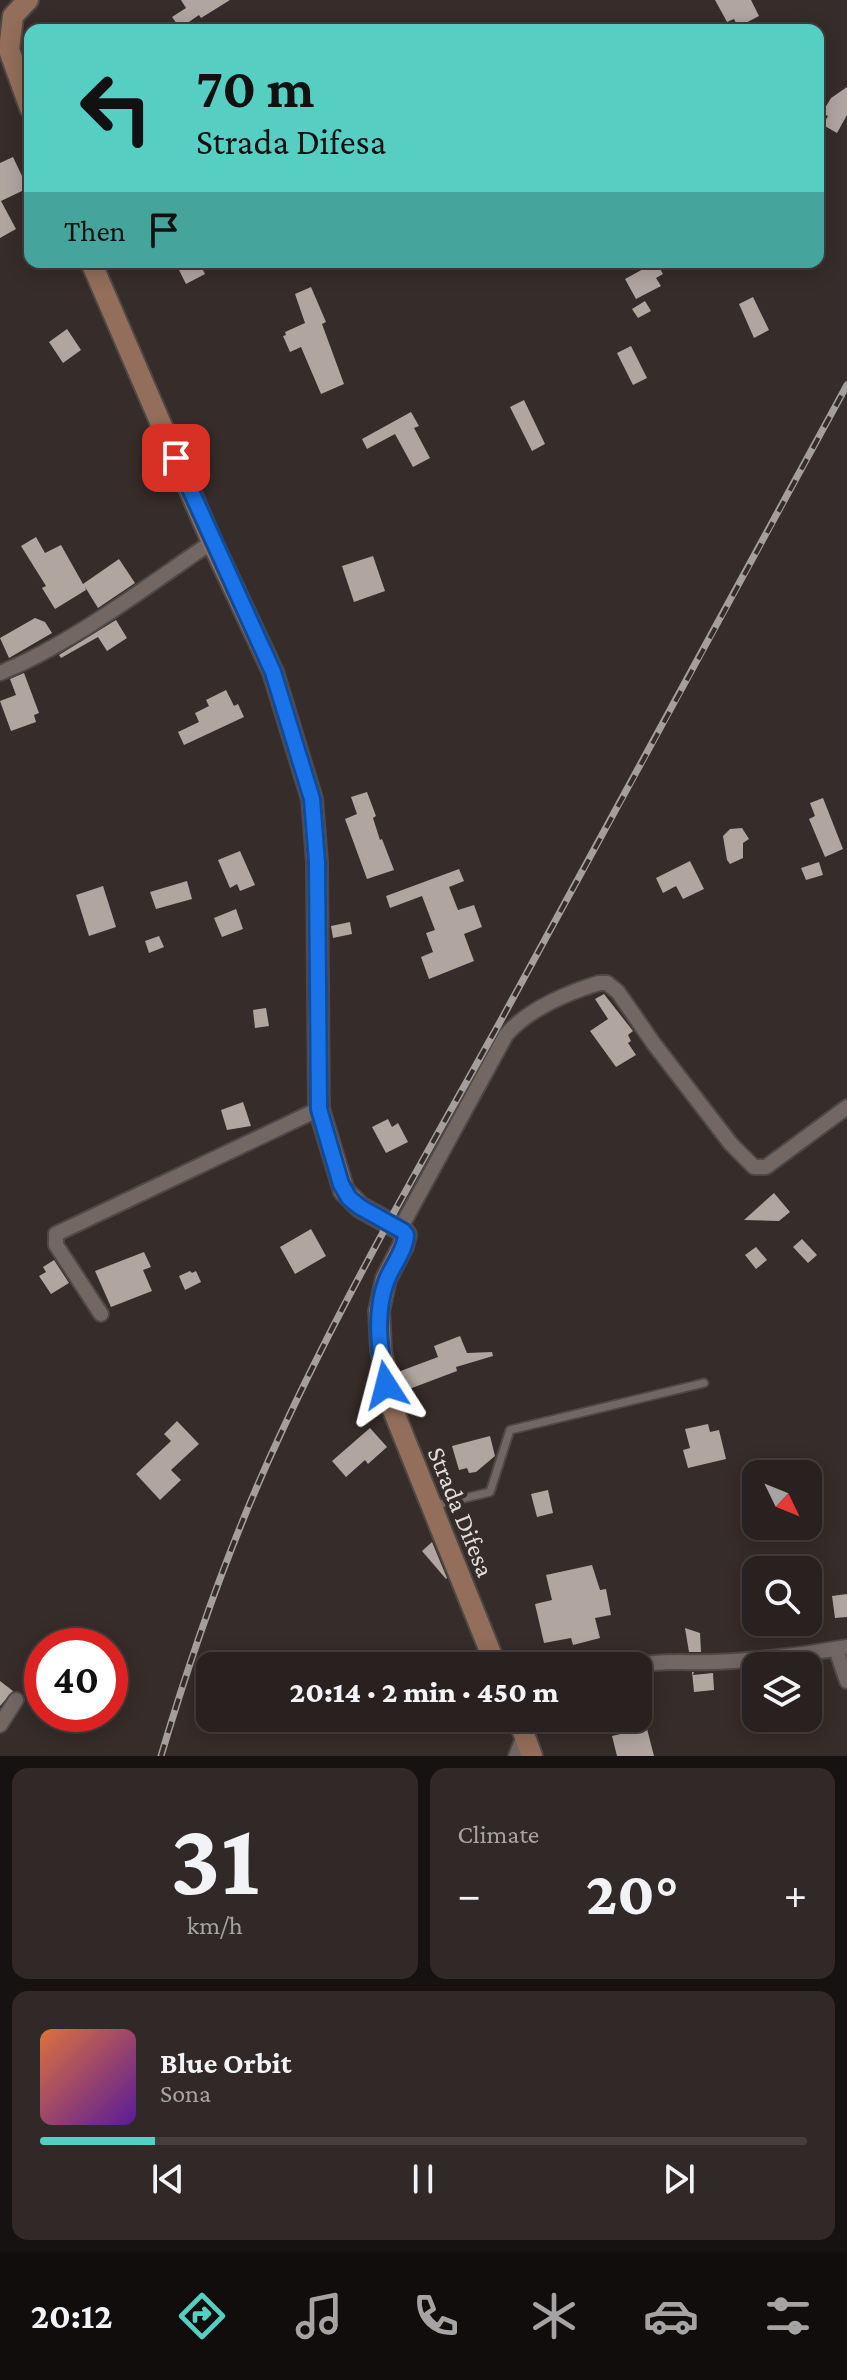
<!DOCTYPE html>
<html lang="en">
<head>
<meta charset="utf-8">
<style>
	:root { --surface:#28211f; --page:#302928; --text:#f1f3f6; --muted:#a5a3a4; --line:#443e3d; --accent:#57cec2 }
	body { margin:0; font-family:"Crimson Pro",serif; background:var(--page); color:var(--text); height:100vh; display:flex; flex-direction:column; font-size:30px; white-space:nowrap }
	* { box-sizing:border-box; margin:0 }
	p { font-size:26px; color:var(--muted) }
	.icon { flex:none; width:44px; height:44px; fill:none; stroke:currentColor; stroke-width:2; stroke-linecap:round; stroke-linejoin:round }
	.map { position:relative; height:1756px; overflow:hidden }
	.drawer { display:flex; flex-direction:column; gap:12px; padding:12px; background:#161211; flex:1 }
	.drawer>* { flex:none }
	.top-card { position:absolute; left:24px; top:24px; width:800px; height:244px; border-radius:16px; box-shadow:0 4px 20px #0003,0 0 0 2px var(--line); background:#57cec2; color:#111; overflow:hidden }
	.needle { width:52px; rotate:133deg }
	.controls { position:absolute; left:742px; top:1460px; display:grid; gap:16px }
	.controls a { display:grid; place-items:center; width:80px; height:80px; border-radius:16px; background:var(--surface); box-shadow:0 4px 20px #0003,0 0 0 2px var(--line); font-size:40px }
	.speed { position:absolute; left:24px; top:1628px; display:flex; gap:16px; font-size:40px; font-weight:700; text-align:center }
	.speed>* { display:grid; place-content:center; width:104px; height:104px; border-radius:50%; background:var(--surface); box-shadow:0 4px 20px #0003,0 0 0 2px var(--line); line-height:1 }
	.speed .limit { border:12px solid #d22; background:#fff; color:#111 }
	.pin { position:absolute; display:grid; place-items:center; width:68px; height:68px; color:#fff; margin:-34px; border-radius:16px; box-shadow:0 4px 12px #0006 }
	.me { position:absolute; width:88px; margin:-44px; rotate:351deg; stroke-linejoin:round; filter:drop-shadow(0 0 6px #0008) }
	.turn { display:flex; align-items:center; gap:28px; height:168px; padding:0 40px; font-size:36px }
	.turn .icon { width:104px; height:104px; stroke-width:2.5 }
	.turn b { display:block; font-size:56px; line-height:68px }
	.then { display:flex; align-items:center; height:76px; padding:0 40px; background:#0003; gap:16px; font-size:30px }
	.big { font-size:60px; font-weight:800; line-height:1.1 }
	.drawer .card { flex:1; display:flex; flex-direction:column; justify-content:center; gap:12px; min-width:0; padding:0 28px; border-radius:16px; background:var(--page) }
	.drawer .dial { align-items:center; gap:0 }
	.dial b { font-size:104px; line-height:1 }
	.song { display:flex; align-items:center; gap:24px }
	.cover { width:96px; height:96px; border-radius:12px; background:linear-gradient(135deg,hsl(20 70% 55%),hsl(270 70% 35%)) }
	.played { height:8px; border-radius:4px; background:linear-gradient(90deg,var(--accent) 15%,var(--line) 15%) }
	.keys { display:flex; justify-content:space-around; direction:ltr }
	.heat { display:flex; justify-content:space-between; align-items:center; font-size:44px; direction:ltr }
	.drawer .tiles { flex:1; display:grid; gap:12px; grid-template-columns:1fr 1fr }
	.card:last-child { grid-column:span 2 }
	.trip { position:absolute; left:196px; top:1652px; width:456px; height:80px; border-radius:16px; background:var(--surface); box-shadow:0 4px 20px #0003,0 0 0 2px var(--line); font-weight:800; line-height:80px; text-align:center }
	.tabs { display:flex; height:128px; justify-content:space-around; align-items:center; background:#100d0c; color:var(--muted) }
	.tabs .icon { width:56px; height:56px }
	.tabs .current { color:var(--accent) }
	.tabs b { font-size:36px; color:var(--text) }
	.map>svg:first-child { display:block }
	.building { fill:#b1a5a0 }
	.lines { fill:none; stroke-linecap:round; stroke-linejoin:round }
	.lane-casing { stroke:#504845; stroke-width:11 }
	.street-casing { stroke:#504845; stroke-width:18 }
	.secondary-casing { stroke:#504845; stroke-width:24 }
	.lane { stroke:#726763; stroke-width:7 }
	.street { stroke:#726763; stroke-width:14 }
	.secondary { stroke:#936e5a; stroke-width:20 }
	.rail-casing { stroke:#a69e9c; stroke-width:7 }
	.rail { stroke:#362c29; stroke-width:4; stroke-dasharray:12; stroke-linecap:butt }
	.route-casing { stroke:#114b97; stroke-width:20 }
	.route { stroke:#1a73e8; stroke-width:14 }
	.labels { text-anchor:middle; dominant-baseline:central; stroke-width:8; stroke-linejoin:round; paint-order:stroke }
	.street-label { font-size:26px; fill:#e3dcda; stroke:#362c29 }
</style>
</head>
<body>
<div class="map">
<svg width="847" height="1756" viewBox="0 0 847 1756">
	<rect width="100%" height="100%" fill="#362c29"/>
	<!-- building -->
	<path class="building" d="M181,0H230L201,18L199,15L180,28L172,17L186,8Z
		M715,0H751L759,16L738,27L734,19L727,22Z
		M847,87V115L837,133L823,125L828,116L822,113L831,98Z
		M13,157L22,176L30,172V208L22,191L1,201L16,229L0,238V163Z
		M175,262H219L203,270L205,274L186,284Z
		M656,262L663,274L656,278L661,286L636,299L625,279Z
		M311,287L326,322L322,324L344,384L321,394L301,347L290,352L283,336L286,335L285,332L305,323L295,294Z
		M753,297L769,330L754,338L739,304Z
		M645,301L651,311L638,318L632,309Z
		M67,329L81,350L63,363L49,342Z
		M631,346L647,378L633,385L617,353Z
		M524,400L545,444L532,451L510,407Z
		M411,412L419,426L414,428L430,458L413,467L395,434L367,449L362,439Z
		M36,537L45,553L61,545L83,584L119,559L135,583L98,608L85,587L86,590L55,609L42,588L46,586L21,546Z
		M373,556L385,591L354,602L342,566Z
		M35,618L45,622L52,633L9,658L0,638Z
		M116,620L127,638L107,651L98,637L61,658L59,655Z
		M24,673L39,713L34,715L36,722L11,731L0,701L16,695L10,679Z
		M226,690L234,706L238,704L244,717L184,745L178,732L199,722L195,713L209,706L206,700Z
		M367,792L376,816L373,818L380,840L382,839L394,870L367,879L345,819L357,814L351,797Z
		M823,798L843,849L825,857L809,819L815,816L810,803Z
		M742,828L749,839L743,843V858L730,864L727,860L723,836L730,829Z
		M240,851L255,885L240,891L237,884L230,888L218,860Z
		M690,861L704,889L683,899L676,886L663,893L656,878Z
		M819,862L823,875L806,880L801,868Z
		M459,869L464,881L449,887L458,910L474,905L482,927L464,934L474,961L429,979L421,957L433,952L426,933L435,930L422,896L390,908L386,896Z
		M187,881L192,899L156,909L150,892Z
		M103,886L116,927L89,936L76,895Z
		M236,909L243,929L222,937L214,918Z
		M350,922L352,934L333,938L331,926Z
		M159,936L164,947L149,953L145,941Z
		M604,994L633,1031L628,1035L631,1041L628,1043L636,1055L616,1067L590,1031L608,1019L595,999Z
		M266,1008L269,1026L255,1028L253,1010Z
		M243,1102L251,1126L227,1130L221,1110Z
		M388,1119L392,1127L398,1123L408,1142L386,1153L372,1127Z
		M774,1193L790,1212L779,1221L744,1220Z
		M311,1229L326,1256L295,1274L280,1247Z
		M802,1239L817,1255L808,1263L793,1247Z
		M756,1247L767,1260L756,1269L745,1255Z
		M144,1252L151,1267L143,1270L152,1291L111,1307L95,1271Z
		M54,1260L69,1283L51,1294L39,1276L46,1272L43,1267Z
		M190,1271L192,1273L196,1271L201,1282L185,1290L179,1276Z
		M460,1336L467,1353L492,1352L493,1356L456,1367L457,1371L404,1391L398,1372L438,1357L434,1346Z
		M177,1421L199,1444L171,1470L181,1480L160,1500L136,1474L171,1441L164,1434Z
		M708,1424L710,1432L719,1430L726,1459L688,1468L683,1450L690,1448L685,1429Z
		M370,1428L387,1447L368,1464L365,1460L346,1477L332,1461Z
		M490,1436L495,1456L476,1472L469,1473L467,1468L459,1470L452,1446Z
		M548,1490L553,1513L537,1517L531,1494Z
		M432,1542L447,1578L446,1579L422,1551Z
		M592,1565L600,1590L606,1589L611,1615L595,1618L600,1638L573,1645L571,1638L544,1643L535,1604L552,1600L546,1575Z
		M847,1594V1617L835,1618L832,1596Z
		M685,1628L700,1633L701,1652H689Z
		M692,1672H694L693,1675L713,1673L714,1690L694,1692Z
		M0,1681L13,1691L0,1706Z
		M644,1717L654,1756H617L612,1736L625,1733L622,1722Z"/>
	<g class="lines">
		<defs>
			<path id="lane" d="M432,1506L490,1492L510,1430L704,1383"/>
			<path id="street" d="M0,673C75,642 145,587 212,542
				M400,1229L506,1035C528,1009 567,993 599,983H607L618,992L654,1044L731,1144L754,1167H766L847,1107
				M101,1314L56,1245V1234L319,1109
				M836,1649L847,1681
				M633,1666C661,1660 686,1663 715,1662C759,1660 803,1655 847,1647
				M0,1725L16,1700
				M516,1756L524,1736"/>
			<path id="secondary" d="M28,0L13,16L9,50L30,108
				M91,262L212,542L273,672L312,799L317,862L319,1109L344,1191L360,1207L403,1231L406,1235L403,1246L386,1279L379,1311L381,1349L391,1405L496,1666
				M518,1718L532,1756"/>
		</defs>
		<!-- lane casing -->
		<use href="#lane" class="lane-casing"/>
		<!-- street casing -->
		<use href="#street" class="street-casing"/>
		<!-- secondary casing -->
		<use href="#secondary" class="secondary-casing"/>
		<!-- lane -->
		<use href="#lane" class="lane"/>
		<!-- street -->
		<use href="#street" class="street"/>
		<!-- secondary -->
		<use href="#secondary" class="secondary"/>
		<defs>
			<path id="rail" d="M161,1756C194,1645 233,1535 282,1431C347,1291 425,1157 500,1022C616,810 732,598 847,385"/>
		</defs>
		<!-- rail casing -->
		<use href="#rail" class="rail-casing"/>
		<!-- rail -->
		<use href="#rail" class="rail"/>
	</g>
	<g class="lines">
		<defs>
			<path id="route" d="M176,458L273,672L312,799L317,862L319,1109L341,1184L349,1198L360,1207L403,1231L406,1235C405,1252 391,1267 386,1282C374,1315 380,1351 386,1385"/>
		</defs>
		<!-- route casing -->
		<use href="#route" class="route-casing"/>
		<!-- route -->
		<use href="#route" class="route"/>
	</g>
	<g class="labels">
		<!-- street labels -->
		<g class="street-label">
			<text transform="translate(461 1512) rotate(68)">Strada Difesa</text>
		</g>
	</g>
</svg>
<div class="controls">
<a><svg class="needle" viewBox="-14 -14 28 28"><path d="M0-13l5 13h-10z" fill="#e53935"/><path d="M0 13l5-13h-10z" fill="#a5a3a4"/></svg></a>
<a><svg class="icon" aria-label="search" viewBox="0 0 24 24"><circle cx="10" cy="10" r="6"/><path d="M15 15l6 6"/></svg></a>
<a><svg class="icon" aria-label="layers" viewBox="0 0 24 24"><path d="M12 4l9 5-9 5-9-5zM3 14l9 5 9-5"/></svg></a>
</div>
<div class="speed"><div class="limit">40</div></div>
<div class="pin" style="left:176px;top:458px;background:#d93025"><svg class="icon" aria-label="arrive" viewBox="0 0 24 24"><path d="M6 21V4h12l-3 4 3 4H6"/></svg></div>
<svg class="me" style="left:386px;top:1385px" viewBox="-20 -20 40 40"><path d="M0-17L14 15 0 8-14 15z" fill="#1a73e8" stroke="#fff" stroke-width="4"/></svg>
<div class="trip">20:14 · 2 min · 450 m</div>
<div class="top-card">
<div class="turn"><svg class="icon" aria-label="left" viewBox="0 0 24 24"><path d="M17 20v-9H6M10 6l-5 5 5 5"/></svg><div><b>70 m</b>Strada Difesa</div></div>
<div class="then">Then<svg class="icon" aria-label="arrive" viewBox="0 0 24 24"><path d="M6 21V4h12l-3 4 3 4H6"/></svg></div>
</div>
</div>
<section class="drawer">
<div class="tiles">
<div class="card dial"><b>31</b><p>km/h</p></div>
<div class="card"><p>Climate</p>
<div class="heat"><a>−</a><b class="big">20°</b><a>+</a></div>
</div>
<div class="card">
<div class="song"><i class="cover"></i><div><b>Blue Orbit</b><p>Sona</p></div></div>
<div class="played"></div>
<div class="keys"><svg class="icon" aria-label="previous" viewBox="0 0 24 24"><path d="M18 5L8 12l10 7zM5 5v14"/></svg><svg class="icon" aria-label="pause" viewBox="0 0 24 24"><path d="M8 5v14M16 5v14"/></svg><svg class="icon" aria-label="next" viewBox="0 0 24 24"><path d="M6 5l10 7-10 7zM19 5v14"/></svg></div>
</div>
</div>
</section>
<nav class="tabs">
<b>20:12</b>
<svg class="icon current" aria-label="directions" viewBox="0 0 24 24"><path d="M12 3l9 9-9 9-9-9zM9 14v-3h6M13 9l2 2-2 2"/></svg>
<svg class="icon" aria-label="music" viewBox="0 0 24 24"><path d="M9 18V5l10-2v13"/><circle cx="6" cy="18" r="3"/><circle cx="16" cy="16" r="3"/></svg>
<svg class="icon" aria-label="phone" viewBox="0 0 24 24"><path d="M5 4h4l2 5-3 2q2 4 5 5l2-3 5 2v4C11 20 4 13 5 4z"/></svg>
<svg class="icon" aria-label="climate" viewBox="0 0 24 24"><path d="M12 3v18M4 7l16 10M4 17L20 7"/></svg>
<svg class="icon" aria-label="car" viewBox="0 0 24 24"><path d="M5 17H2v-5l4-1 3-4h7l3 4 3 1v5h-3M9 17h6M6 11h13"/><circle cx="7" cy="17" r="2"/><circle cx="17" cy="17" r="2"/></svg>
<svg class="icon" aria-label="filters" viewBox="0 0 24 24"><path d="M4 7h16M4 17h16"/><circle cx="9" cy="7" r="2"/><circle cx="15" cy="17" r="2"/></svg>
</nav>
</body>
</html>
